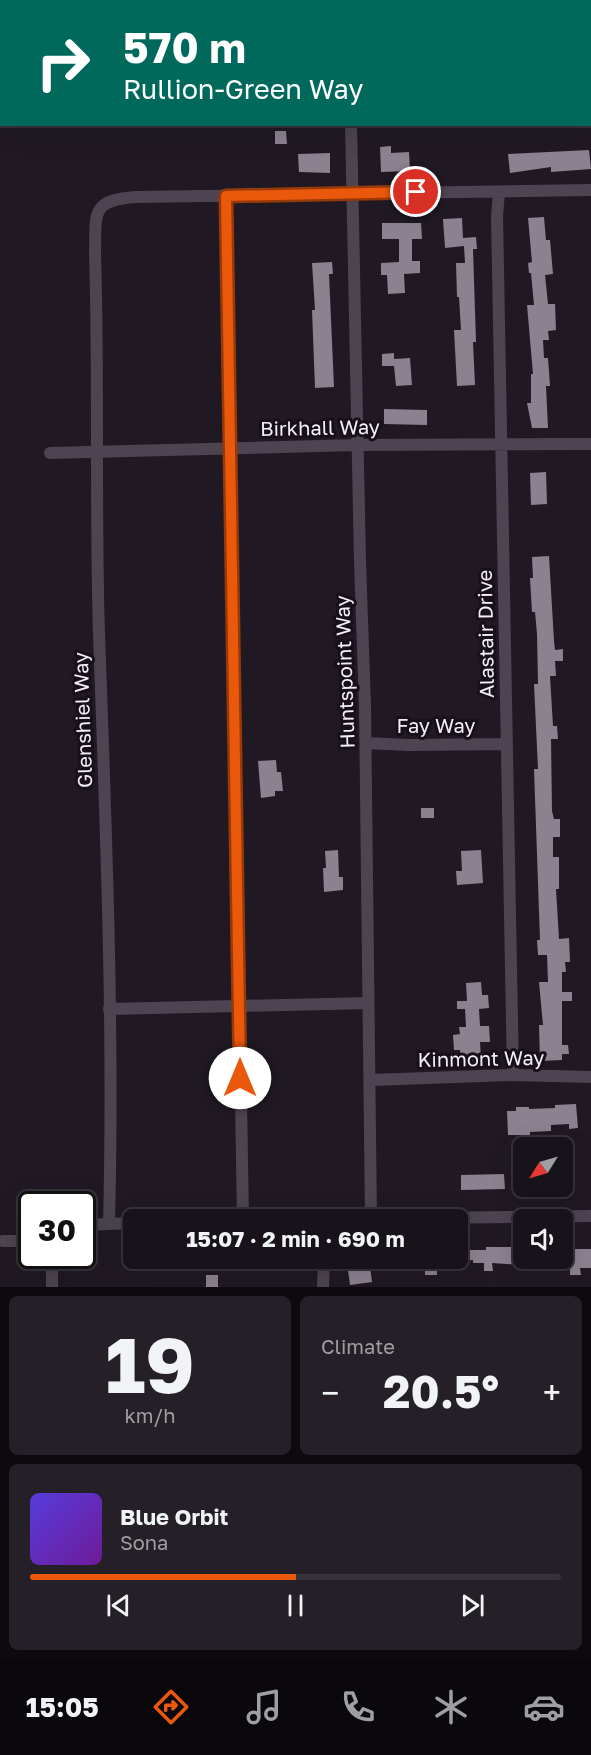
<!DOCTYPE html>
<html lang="en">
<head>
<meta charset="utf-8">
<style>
	:root { --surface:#18131b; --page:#252028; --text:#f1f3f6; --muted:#9f9ea3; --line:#36323a; --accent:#ea580c }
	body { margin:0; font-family:"Golos Text",sans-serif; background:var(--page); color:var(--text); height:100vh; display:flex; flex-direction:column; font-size:22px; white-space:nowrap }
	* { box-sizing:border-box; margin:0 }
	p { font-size:20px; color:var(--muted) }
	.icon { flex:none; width:33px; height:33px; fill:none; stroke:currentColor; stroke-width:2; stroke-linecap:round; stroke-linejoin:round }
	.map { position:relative; height:1287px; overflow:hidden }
	.drawer { display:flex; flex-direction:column; gap:9px; padding:9px; background:#0d0a0f; flex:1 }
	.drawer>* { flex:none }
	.top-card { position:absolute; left:0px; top:0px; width:591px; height:126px; box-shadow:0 6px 24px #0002,0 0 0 2px var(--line); background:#00695c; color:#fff; overflow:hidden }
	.needle { width:39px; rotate:233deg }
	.controls { position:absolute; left:513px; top:1137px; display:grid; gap:12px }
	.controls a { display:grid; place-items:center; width:60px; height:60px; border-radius:9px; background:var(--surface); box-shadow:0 6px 24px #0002,0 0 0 2px var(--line); font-size:30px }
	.speed { position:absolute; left:18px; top:1191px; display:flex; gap:12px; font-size:30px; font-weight:700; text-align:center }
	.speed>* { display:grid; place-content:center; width:78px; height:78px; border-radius:50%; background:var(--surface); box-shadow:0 6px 24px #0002,0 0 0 2px var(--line); line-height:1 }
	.speed .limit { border:3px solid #111; border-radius:9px; background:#fff; color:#111 }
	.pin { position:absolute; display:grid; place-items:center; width:51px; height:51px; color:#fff; margin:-26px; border:3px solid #fff; border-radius:50%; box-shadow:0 2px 6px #0007 }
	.me { position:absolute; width:66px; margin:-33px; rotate:0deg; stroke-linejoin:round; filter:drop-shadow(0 0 4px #0008) }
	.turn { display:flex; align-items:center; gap:21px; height:126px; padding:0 24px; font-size:27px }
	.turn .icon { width:78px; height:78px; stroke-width:2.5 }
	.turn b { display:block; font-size:42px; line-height:51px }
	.big { font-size:45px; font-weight:700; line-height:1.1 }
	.drawer .widget { flex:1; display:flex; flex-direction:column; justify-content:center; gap:9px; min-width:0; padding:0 21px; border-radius:9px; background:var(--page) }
	.drawer .dial { align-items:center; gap:0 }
	.dial b { font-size:78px; line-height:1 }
	.song { display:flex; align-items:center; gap:18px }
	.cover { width:72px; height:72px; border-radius:9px; background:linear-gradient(135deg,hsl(250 70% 55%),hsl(280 70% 35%)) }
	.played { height:6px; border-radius:3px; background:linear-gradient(90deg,var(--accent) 50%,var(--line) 50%) }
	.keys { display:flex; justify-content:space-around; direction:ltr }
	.heat { display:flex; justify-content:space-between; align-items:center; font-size:33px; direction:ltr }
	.drawer .tiles { flex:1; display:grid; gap:9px; grid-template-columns:1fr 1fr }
	.widget:last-child { grid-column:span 2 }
	.trip { position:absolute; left:123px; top:1209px; width:345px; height:60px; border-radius:9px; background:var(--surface); box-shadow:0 6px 24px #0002,0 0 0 2px var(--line); font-weight:700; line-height:60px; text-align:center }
	.tabs { display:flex; height:96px; justify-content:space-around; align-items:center; background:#0a080b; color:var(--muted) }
	.tabs .icon { width:42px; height:42px }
	.tabs .active { color:var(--accent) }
	.tabs b { font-size:27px; color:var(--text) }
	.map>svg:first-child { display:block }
	.building { fill:#8b818f }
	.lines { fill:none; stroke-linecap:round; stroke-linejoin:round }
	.minor { stroke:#4c4450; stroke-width:12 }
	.route-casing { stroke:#983908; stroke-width:15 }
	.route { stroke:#ea580c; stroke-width:10 }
	.labels { text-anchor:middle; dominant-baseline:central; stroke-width:6; stroke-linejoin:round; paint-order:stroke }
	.street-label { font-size:20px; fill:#f4eef6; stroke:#17101a }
</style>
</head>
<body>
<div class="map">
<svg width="591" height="1287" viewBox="0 0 591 1287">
	<rect width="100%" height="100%" fill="#201924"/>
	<!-- building -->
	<path class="building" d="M275,131H286L287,144H275Z
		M391,146V153L409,152L410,171L381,172L380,147Z
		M589,150L591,169L551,172V167L510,173L508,154Z
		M330,153V173L299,172L298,154Z
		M544,217L546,240H550L553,274L545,275L548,304H555L556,330L548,331L549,340H543L544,358H548L550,386H546L548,428H532L527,403H531V374H533L527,305H534L531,273H529L528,263L532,262L528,218Z
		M462,218L463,238L476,237L477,249H473L476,342H473L475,385L457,386L454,330H461L459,297H457L456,263H465L464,246L445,248L443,219Z
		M382,223H421L422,239H412V261H420V273L404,274L405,293L388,294L387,275H381V263L399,262V239H382Z
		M332,262L333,274H329L334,387L315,388L312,310H315L312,263Z
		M394,353V359L410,358L412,385L396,386L394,366H382V354Z
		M384,409L427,410V425L384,424Z
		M546,472L547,504L531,505L530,473Z
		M549,556L554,641L555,650L563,649V661H555L556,676H550L553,726H557L558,739H551L552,811L554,819H560V837H553V857H559V889H556L559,939L569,938L570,962H565L566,972H562V992H572V1001H562V1045H568L569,1054H562V1060L540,1061L539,1025H543L539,982H548L547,955H538L537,940H540L534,769H538L534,684H538L537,634L535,612H532L530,578H533L532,557Z
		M276,760L277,772H281L283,791H275V796L261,798L258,761Z
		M421,808H434V818H421Z
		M338,850L339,877H343V890L324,892L323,868H326L325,851Z
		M481,850L483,883L457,885L456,871H462L461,851Z
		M481,982L482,995H488L489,1008L479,1009L480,1026H489L490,1042H480L481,1060L461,1062L460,1050H454L453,1035L460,1034L459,1027H466L465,1009H457V1001H467L466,983Z
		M576,1104L578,1128L569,1129V1124L551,1125V1131L530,1132V1135H508L507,1111H516V1107H529V1109L555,1108V1105Z
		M572,1155L573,1185H562V1156Z
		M504,1174L505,1189L461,1190V1175Z
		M486,1247H524V1265L492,1263L493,1271H484V1263H473V1260L458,1261V1250H486Z
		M567,1249H591V1268H580L581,1275H570V1268L555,1269V1258H562V1253H567Z
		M275,1258H292L291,1271L275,1270Z
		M356,1258H369L372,1282L350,1285L348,1270L357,1269Z
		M401,1258H420L421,1268L401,1269Z
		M530,1258H540V1270H530Z
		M425,1264H437V1275H425Z
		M206,1275H218V1287H206Z"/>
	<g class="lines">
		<!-- minor -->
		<path class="minor" d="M590,40H591
			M0,55H2
			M351,124L360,561L365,706L371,1219
			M499,192L497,216L513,1075
			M226,196L243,1220
			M50,453L358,445L591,444
			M366,743L407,745L507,744
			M109,1009L368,1003
			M371,1080L513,1075L591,1077
			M270,1220L591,1216
			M109,1224C114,1027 106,830 99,634C95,507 99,380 95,253C96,214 90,200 136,197L591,190
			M82,1225L134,1223
			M3,1241H32
			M52,1287V1256
			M323,1287L324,1258"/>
	</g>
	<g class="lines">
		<defs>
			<path id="route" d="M240,1078L226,196L416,192"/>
		</defs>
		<!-- route casing -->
		<use href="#route" class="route-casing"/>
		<!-- route -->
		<use href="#route" class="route"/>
	</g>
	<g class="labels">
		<!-- street labels -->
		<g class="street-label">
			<text transform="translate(320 427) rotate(-1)">Birkhall Way</text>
			<text transform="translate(485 634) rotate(-91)">Alastair Drive</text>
			<text transform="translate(344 672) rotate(-92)">Huntspoint Way</text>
			<text transform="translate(82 720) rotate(-92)">Glenshiel Way</text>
			<text x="436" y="725">Fay Way</text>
			<text transform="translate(481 1058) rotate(-1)">Kinmont Way</text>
		</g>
	</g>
</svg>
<div class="controls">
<a><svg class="needle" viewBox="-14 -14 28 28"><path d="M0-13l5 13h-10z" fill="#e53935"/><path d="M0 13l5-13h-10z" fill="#9f9ea3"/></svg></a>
<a><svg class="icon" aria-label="sound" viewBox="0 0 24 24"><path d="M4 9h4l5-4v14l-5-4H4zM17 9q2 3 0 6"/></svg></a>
</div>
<div class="speed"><div class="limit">30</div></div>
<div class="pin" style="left:416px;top:192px;background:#d93025"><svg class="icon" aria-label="arrive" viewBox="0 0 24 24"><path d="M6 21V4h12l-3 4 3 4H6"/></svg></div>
<svg class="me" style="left:240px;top:1078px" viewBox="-20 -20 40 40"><circle r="19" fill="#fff"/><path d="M0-13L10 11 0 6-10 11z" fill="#ea580c"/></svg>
<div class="trip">15:07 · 2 min · 690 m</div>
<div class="top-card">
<div class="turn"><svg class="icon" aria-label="right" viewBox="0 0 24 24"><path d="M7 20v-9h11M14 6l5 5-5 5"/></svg><div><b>570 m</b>Rullion-Green Way</div></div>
</div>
</div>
<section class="drawer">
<div class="tiles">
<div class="widget dial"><b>19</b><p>km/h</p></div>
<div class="widget"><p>Climate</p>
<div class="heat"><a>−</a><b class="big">20.5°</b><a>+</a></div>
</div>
<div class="widget">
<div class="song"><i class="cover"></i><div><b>Blue Orbit</b><p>Sona</p></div></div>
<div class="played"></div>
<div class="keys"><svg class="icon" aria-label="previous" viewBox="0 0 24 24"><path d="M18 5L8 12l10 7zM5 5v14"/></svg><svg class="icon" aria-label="pause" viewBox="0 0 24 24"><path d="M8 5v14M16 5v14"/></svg><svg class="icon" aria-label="next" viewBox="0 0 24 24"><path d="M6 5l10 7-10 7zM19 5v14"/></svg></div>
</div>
</div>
</section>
<nav class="tabs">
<b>15:05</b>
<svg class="icon active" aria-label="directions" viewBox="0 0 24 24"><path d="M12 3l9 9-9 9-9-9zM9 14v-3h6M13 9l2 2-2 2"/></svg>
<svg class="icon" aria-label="music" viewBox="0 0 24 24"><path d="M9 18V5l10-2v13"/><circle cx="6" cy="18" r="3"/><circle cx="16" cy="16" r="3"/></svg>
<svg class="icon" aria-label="phone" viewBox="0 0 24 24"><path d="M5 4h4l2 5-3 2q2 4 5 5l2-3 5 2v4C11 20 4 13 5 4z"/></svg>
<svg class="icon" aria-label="climate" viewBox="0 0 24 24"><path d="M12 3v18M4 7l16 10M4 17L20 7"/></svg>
<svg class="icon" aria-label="car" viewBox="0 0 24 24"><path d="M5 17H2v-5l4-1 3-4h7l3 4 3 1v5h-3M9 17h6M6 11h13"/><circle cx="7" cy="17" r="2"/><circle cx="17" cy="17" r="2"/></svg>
</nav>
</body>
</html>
